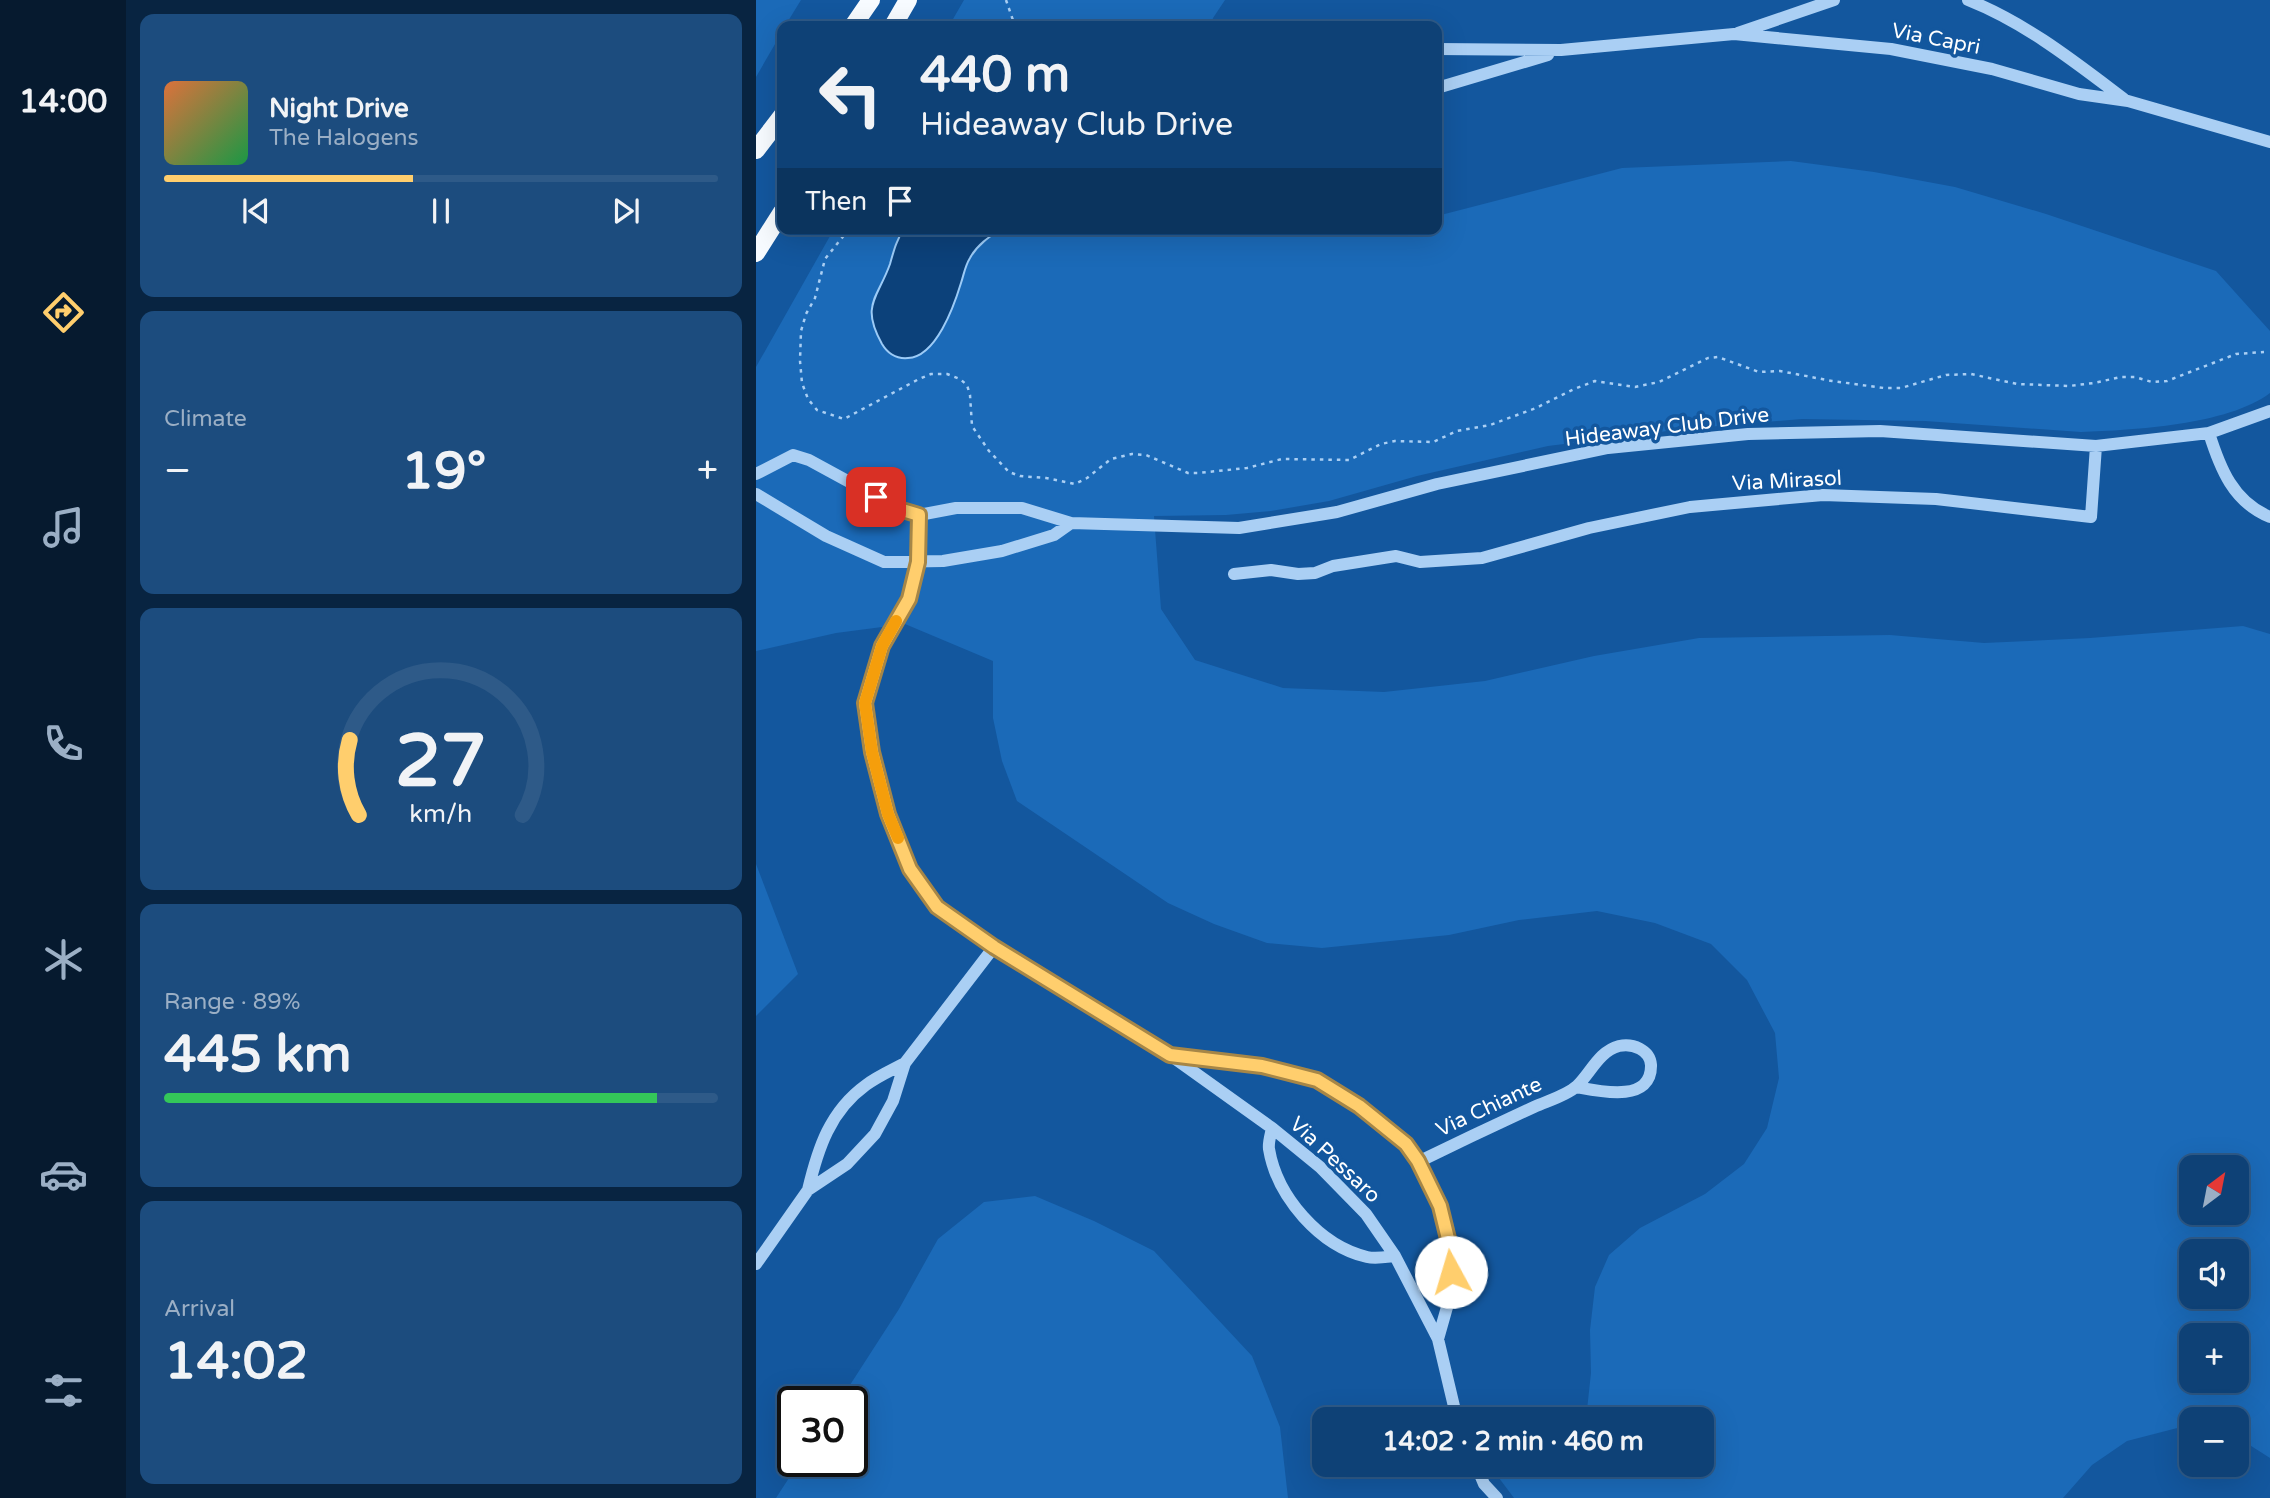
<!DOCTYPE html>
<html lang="en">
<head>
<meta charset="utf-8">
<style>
	:root { --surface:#0e4176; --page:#1c4c7e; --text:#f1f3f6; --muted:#9bafc5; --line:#2e5a88; --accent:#ffce6d }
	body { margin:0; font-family:"Varela Round",sans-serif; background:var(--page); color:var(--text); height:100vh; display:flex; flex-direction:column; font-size:26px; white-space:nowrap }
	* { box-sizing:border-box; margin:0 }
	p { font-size:23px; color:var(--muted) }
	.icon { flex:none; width:38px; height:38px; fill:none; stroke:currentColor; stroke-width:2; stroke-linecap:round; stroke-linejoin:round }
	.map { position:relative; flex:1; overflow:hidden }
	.panel { display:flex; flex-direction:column; gap:14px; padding:14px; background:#082441; width:630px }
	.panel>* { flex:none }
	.banner { position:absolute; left:21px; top:21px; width:665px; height:214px; border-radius:14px; box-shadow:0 7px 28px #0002,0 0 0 2px var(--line); background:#0e4176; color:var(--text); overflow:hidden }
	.needle { width:46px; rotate:32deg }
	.fabs { position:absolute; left:1423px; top:1155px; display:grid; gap:14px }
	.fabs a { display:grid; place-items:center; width:70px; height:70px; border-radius:14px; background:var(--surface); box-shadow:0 7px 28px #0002,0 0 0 2px var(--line); font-size:35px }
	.speed { position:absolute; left:21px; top:1386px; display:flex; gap:14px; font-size:35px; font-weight:700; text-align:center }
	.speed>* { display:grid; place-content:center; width:91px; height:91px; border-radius:50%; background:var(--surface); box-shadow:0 7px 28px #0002,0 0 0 2px var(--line); line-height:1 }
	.speed .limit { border:4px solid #111; border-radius:10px; background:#fff; color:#111 }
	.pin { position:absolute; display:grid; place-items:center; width:60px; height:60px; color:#fff; margin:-30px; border-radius:14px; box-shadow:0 4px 10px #0006 }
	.me { position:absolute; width:77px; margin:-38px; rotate:354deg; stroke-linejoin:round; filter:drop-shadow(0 0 5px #0008) }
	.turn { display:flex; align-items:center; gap:24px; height:147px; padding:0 28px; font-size:32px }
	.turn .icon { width:91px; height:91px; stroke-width:2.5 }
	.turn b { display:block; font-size:49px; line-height:60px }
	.then { display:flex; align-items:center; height:66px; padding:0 28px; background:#0003; gap:14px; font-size:26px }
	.big { font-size:52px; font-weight:700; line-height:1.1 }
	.panel .widget { flex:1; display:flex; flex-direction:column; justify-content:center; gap:10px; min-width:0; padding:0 24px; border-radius:14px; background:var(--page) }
	.panel .dial { align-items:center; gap:0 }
	.dial svg { height:182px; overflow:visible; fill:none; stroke:var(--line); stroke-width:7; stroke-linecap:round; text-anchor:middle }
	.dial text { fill:var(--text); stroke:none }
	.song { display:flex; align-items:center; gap:21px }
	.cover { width:84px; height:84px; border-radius:10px; background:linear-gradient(135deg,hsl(20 70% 55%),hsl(140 70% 35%)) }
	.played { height:7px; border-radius:4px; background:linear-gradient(90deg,var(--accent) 45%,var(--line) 45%) }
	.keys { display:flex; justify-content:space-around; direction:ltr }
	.heat { display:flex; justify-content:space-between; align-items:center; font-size:38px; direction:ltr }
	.charge { height:10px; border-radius:5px; background:linear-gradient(90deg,#34c759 89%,var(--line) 0) }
	.trip { position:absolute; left:556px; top:1407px; width:402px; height:70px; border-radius:14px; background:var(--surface); box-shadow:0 7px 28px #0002,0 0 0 2px var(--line); font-weight:700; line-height:70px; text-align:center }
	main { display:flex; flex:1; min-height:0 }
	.tab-bar { display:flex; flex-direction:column; width:126px; justify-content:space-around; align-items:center; background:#061a2f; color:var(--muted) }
	.tab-bar .icon { width:49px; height:49px }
	.tab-bar .current { color:var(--accent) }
	.tab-bar b { font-size:32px; color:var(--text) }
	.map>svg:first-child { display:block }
	.green { fill:#1b6ab8; fill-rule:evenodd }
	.water { fill:#0c417a; stroke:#9ccbf7; stroke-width:2 }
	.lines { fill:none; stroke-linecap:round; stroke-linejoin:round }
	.path { stroke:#aacff4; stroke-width:2.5; stroke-dasharray:3.5 5; stroke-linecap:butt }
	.minor { stroke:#aacff4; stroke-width:12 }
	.major { stroke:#f7fbff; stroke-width:18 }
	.route-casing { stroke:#a68647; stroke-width:18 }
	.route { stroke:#ffce6d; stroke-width:12 }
	.slow { stroke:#f59e0b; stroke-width:12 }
	.labels { text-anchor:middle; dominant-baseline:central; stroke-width:7; stroke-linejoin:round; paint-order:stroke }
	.street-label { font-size:21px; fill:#fff; stroke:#13579e }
</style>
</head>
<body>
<main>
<nav class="tab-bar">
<b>14:00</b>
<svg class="icon current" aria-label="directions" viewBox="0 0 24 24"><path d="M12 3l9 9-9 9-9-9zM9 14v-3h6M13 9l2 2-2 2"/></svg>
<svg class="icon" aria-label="music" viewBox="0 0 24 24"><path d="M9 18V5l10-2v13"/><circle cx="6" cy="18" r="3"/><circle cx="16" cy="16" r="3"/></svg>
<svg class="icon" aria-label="phone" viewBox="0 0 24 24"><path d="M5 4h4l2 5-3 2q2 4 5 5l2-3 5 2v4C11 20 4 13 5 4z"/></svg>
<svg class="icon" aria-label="climate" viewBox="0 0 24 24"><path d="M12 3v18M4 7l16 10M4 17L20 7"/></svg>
<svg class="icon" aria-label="car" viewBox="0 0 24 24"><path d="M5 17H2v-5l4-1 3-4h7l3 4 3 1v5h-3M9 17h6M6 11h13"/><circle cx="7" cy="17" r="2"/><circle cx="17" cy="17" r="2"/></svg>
<svg class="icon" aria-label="filters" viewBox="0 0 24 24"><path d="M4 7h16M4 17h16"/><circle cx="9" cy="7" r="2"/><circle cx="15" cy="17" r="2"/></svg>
</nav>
<section class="panel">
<div class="widget">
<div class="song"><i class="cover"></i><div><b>Night Drive</b><p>The Halogens</p></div></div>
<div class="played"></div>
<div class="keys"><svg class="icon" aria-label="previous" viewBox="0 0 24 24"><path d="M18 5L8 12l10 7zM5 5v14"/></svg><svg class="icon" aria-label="pause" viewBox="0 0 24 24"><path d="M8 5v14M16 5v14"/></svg><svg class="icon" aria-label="next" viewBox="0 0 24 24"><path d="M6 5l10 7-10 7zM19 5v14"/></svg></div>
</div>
<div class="widget"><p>Climate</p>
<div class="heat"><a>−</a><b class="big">19°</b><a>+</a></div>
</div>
<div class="widget dial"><svg viewBox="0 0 100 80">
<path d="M14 69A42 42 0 1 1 86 69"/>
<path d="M14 69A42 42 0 0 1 10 36" stroke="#ffce6d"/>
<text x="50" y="56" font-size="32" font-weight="700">27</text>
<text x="50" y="72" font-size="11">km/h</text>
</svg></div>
<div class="widget"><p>Range · 89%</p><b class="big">445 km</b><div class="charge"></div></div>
<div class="widget"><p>Arrival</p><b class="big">14:02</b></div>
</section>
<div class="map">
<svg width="1514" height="1498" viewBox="0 0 1514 1498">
	<rect width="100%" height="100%" fill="#13579e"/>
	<!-- green -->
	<path class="green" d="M0,0H45L29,26H26V32L0,77Z
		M208,0H469L457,18L455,26H193Z
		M1035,161L1118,172L1199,187L1290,214L1460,271L1514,331V393C1472,425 1377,430 1325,432L1169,421L1046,419L927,429L792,446L661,476L573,501L515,511L470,515L398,516L405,609L439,660L527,688L628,692L729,681L838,656L943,638L1134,635L1228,643L1334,638L1487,626L1514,634V1458L1481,1437L1480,1419H1435V1428L1429,1426L1371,1441L1336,1465L1307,1498H758L737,1470L747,1465H947V1419H830L835,1373L834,1330L839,1287L853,1255L884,1228L949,1194L988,1164L1011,1128L1023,1078L1019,1033L991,980L955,944L899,923L841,911L763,920L693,935L566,948L511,943L458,924L412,903L261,801L246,761L237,718V661L149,624L80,633L0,651V367L78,229H681V216L866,168ZM1435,1167H1480V1213H1435ZM1435,1251H1480V1297H1435ZM1435,1335H1480V1381H1435Z
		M0,864L42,974L0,1016Z
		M279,1196L338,1221L398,1251L496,1356L524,1427L532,1498H20L44,1461H96V1402H83L143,1309L182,1239L228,1202Z"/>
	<!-- water -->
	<path class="water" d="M148,229H245C233,237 221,245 214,258C209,266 208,274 205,283C198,306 180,357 152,358C141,359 132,354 126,344C104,305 122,298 134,264C138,250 140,241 148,229Z"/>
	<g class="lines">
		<!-- path -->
		<path class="path" d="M250,0L259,26
			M93,229L69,259L59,298L50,314L45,331L44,361L46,383L52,399L61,410L88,419L163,379L175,374H191L204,379L211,385L214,395L216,426L233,451L253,472L264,476L290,478L319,484L331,478L355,459L376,454L390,455L432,473H442L491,468L526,459L593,460L625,444L639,441L677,442L701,431L734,425L780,408L818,389L839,381L879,387L903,382L952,358L962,357L1003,372L1024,371L1076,381L1128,388H1145L1190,375L1215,374L1261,384L1313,386L1338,383L1365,377H1379L1396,382L1411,381L1480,354L1508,352"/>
		<!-- minor -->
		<path class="minor" d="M1212,0C1270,23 1319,62 1368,99
			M982,33L1078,0
			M681,49L805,50L978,34L1135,49L1236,69L1323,94L1372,101L1514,142
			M681,88L792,55
			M1453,433C1464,468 1477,502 1514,517
			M0,474L37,455L53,460L143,509L163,515L200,508H266L315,523L483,528L581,512L681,484L852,448L992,434L1124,431L1340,446L1453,433L1514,411
			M0,494L70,536L128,562L187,561L246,551L298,535L315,523
			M163,515L162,562L153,599L126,646L109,703L116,752L132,814L154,869L181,907L238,947L414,1055L516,1128L564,1167L610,1214L639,1256L682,1339L701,1419
			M478,574L515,570L542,574L559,573L577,566L640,556L664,562L726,558L833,528L934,507L1067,495L1180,499L1335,517L1340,446
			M418,1055L506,1066L561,1080L603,1106L650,1144L662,1162L684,1206L695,1251V1293L682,1339
			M516,1128C515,1134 512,1142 513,1149C521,1197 564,1246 611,1257C620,1259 630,1257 639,1256
			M662,1162C701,1143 739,1125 778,1107C791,1101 810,1096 821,1086C834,1074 843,1051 863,1046C877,1043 894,1050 895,1065C896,1104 842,1091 820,1087
			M52,1190C62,1148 74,1111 110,1085C122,1076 136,1070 149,1063
			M0,1264L52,1190L91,1164L119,1134L137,1101L149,1063L238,947
			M720,1465L728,1484L741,1498"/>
		<!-- major -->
		<path class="major" d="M97,26L115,0
			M137,26L152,0
			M0,150L26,116
			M0,253L26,212"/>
	</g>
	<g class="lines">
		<defs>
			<path id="route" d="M120,497L143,509L163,515L162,562L153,599L126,646L109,703L116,752L132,814L154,869L181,907L238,947L414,1055L506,1066L561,1080L603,1106L650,1144L662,1161L684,1206L695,1251V1272"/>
		</defs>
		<!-- route casing -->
		<use href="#route" class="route-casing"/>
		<!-- route -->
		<use href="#route" class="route"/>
		<!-- slow -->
		<path class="slow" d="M140,621L126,646L109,703L116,752L132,814L142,838"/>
	</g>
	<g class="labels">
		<!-- street labels -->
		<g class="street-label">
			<text transform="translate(1180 39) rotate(11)">Via Capri</text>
			<text transform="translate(911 427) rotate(-7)">Hideaway Club Drive</text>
			<text transform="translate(1031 481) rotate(-3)">Via Mirasol</text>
			<text transform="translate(733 1107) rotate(-25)">Via Chiante</text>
			<text transform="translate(579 1160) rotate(43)">Via Pessaro</text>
		</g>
	</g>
</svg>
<div class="fabs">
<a><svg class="needle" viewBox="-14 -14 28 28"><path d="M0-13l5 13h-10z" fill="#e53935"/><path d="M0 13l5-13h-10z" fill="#9bafc5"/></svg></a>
<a><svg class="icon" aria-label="sound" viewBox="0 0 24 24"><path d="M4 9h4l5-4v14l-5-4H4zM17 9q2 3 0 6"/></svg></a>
<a>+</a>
<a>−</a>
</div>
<div class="speed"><div class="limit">30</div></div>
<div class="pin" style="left:120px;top:497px;background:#d93025"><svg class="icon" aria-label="arrive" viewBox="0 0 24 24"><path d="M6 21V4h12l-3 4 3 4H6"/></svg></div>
<svg class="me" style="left:695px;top:1272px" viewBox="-20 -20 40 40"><circle r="19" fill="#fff"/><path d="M0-13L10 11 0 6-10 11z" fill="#ffce6d"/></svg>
<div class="trip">14:02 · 2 min · 460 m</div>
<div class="banner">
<div class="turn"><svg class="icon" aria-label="left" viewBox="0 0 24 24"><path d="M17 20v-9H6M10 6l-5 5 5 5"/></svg><div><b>440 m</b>Hideaway Club Drive</div></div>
<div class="then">Then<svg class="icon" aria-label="arrive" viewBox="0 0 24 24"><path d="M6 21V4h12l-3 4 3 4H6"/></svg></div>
</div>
</div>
</main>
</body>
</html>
